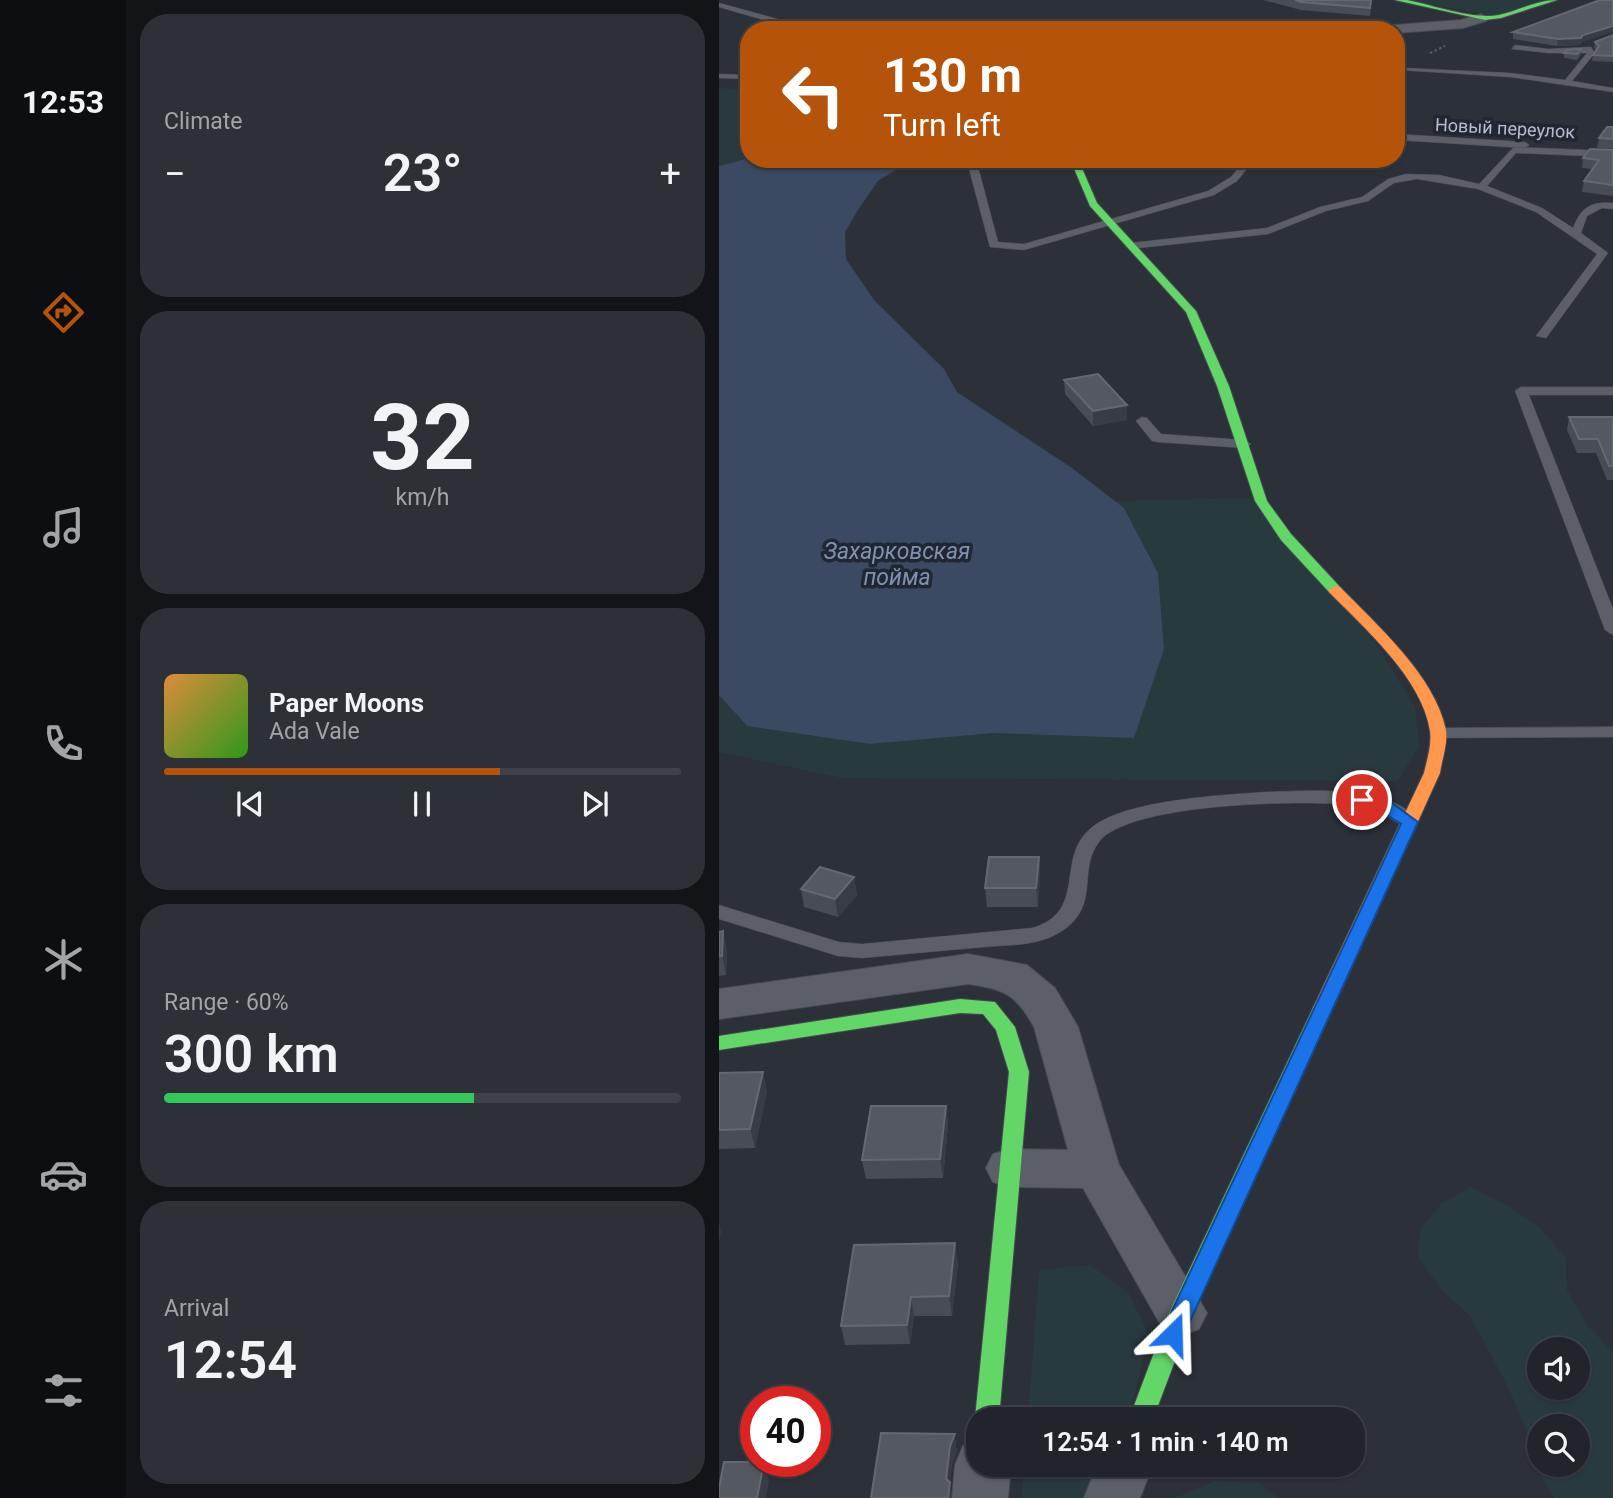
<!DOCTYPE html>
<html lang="en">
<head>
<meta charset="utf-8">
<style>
	:root { --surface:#21242b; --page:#2d3037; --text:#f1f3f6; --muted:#a2a4a9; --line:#3e4147; --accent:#b45309 }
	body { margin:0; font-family:Roboto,sans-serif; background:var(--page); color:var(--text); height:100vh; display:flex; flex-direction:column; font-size:26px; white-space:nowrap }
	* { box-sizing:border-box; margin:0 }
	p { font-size:23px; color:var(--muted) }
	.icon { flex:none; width:38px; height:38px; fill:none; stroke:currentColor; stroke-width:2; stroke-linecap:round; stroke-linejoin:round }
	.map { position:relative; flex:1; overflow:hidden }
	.drawer { display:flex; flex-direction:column; gap:14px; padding:14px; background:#121418; width:593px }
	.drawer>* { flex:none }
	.guide { position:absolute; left:21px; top:21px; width:665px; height:147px; border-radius:28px; box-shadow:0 2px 5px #0004,0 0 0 2px var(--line); background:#b45309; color:#fff; overflow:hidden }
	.buttons { position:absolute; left:808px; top:1337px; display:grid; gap:14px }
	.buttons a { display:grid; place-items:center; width:63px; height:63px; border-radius:50%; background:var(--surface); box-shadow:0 2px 5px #0004,0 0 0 2px var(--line); font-size:35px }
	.speed { position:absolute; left:21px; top:1386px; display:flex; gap:14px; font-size:35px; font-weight:700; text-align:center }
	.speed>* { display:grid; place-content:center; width:91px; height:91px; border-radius:50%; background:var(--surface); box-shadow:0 2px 5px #0004,0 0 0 2px var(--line); line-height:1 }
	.speed .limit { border:10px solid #d22; background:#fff; color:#111 }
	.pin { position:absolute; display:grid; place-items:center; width:60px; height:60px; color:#fff; margin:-30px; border:4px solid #fff; border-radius:50%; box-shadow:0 2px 7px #0007 }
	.me { position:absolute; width:77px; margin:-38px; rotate:22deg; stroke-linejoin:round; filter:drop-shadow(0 0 5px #0008) }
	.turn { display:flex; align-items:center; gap:24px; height:147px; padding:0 28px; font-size:32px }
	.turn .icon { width:91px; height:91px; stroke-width:2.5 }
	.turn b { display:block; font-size:49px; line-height:60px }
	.big { font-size:52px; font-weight:600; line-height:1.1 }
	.drawer .tile { flex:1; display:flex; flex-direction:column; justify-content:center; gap:10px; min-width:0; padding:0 24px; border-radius:28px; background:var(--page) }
	.drawer .dial { align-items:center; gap:0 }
	.dial b { font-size:91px; line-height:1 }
	.song { display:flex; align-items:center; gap:21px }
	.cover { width:84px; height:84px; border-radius:10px; background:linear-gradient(135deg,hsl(30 70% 55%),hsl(110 70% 35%)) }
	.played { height:7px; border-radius:4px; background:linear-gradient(90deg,var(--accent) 65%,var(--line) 65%) }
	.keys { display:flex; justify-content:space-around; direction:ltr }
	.heat { display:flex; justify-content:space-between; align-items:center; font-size:38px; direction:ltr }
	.charge { height:10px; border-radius:5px; background:linear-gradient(90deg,#34c759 60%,var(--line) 0) }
	.trip { position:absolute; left:247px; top:1407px; width:399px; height:70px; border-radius:28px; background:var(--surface); box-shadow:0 2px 5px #0004,0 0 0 2px var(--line); font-weight:600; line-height:70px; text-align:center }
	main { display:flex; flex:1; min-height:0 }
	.tab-bar { display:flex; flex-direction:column; width:126px; justify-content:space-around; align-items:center; background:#0d0e11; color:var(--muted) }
	.tab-bar .icon { width:49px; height:49px }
	.tab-bar .active { color:var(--accent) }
	.tab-bar b { font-size:32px; color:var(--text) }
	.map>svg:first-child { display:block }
	.green { fill:#293a3e; fill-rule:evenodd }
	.water { fill:#3b4962 }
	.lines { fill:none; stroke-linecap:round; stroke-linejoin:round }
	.lane-casing { stroke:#484b52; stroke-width:1 }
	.street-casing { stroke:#484b52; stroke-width:2 }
	.fast-casing { stroke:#484b52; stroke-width:2 }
	.slow-casing { stroke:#484b52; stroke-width:2 }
	.path { stroke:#595e64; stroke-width:2; stroke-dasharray:2.5 2.5; stroke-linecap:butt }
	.lane { fill:#5c5f67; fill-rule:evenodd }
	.street { fill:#5c5f67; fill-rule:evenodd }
	.fast { fill:#63d668; fill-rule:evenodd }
	.slow { fill:#ff974d; fill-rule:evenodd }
	.wall { fill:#484c54 }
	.shaded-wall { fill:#383c44 }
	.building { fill:#545960; stroke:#646871; stroke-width:2 }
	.route { fill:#1a73e8; stroke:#114b97; stroke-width:2 }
	.labels { text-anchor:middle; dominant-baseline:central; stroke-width:7; stroke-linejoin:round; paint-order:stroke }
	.far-street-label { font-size:18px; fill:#b7bdc9; stroke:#202634 }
	.water-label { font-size:23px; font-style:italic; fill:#8091af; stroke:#202634 }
</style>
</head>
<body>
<main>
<nav class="tab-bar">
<b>12:53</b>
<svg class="icon active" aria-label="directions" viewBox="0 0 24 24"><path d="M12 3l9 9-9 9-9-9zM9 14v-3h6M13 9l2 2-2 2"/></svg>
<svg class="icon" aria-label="music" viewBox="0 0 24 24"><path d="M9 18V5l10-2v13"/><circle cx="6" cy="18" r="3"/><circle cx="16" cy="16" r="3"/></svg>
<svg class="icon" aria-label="phone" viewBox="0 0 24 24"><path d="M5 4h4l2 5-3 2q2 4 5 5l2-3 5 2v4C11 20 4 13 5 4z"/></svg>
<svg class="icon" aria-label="climate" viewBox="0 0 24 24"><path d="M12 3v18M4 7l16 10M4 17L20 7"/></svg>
<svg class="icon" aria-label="car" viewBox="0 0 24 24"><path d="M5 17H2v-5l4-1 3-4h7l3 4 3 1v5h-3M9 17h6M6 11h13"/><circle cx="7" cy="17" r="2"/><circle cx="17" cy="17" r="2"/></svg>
<svg class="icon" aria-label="filters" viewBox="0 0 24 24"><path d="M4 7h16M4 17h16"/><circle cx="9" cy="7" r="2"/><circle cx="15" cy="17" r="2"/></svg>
</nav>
<section class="drawer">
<div class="tile"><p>Climate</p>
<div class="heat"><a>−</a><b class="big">23°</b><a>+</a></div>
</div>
<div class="tile dial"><b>32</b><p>km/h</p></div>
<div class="tile">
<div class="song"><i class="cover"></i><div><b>Paper Moons</b><p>Ada Vale</p></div></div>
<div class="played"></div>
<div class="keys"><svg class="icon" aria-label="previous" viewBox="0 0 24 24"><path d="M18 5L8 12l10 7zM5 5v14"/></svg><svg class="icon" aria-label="pause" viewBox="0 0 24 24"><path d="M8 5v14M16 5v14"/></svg><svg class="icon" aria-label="next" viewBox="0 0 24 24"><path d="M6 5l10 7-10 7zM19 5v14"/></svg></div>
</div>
<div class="tile"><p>Range · 60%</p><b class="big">300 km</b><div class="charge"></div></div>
<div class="tile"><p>Arrival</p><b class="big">12:54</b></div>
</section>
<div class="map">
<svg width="894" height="1498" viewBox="0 0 894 1498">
	<rect width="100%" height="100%" fill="#2c3039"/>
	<!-- green -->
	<path class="green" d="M688,0H830L775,16Z
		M0,88L30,90V158L0,166Z
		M532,498L657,644L696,707L700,746L679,781L123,778L0,752V695L28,726L151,744L275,733L445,649L439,573L405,508L395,501Z
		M752,1187L789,1206L821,1228L847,1258L848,1290L868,1325L894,1352V1498H835L817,1468L805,1424L788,1385L751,1316L722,1289L699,1256L701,1229L722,1204ZM859,1349V1388H821V1349ZM859,1426V1465H821V1426Z
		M371,1265L409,1292L430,1335L414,1401L405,1419H309L320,1270Z
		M305,1465H383L367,1498H303Z
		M496,1481L541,1483L559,1498H456Z"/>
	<!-- water -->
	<path class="water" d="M30,158L194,159L159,181L139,210L126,232L127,259L155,300L225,369L238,392L353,468L405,508L439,573L445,649L415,738L275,733L151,744L28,726L0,695V166Z"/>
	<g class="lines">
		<defs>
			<path id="lane" d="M0,3L91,28V30H79L0,7Z
				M796,45L829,49L872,47L876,53L853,81L894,88V92L791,77L681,70L685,68L791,73L846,80L868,53H829L793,49Z
				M0,74L30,75V79L0,78Z
				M677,134L806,142L810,145L806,148L677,140Z
				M795,147L894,151V157L797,153L768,186L823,208L854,228C862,208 871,201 894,203V209L883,208L868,216L862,233L889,253L827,338L817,336L878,254L817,212L759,189L698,179L675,183L649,201L607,211L549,234L411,249L406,246L411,243L548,228L601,207L643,197L669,179L687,174L720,175L760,184Z
				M307,159L345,160L341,163L259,167L279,242L305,244L489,191L512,177L527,159H536L518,181L495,195L305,250L271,247L249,165L254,162Z
				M802,387H894V395H810L894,609V635L886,630L796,391Z
				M423,417L428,418L442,434L525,440L532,444L525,448L438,442L433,441L417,421Z
				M894,727V737L720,738L711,733L720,728Z
				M547,792C588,791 673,783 700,822L691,828C674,823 662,809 643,806C595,799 409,802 380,842C357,873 384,908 338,934C316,946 289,945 265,947C224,951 184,954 143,958L119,956L0,919V905L120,942L143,944L313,928C369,912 336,859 371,829C403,800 503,795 547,792Z"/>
			<path id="street" d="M762,14L769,18L767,21L744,28L677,33V30H655L662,26L742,20Z
				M249,954L308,965L336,988L359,1027L400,1165L488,1313L480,1329L462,1336L444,1329L364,1188L291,1187L274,1182L267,1168L274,1154L291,1149L349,1150L315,1027C297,994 285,989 249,984L0,1019V989Z
				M259,1440V1465H292L289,1498H233L236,1465L244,1446Z
				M378,1465H434L421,1498H365Z"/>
			<path id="fast" d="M676,0H688C713,5 755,20 780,15C799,11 818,0 838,0L782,18L766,20Z
				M351,159H359L378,203L477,311L510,386L548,501L572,534L621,587L623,590L621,593H611L562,540L536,501L498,386L467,312L371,206Z
				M241,999L276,1002L296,1027L310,1072L280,1419H259V1426L256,1419L290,1072L277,1030L264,1014L241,1013L0,1050V1036Z
				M604,1001L611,1003L614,1008L474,1313L434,1419H410L450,1313L594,1008L597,1003Z"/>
			<path id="slow" d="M616,586L621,587C658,625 716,676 727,730C729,744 723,759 721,773L614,1008L611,1013L604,1015L597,1013L594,1008L705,773C708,760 713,744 711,731C703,678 646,629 611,593L609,590Z"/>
		</defs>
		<!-- lane casing -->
		<use href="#lane" class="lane-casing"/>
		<!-- street casing -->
		<use href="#street" class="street-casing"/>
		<!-- fast casing -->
		<use href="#fast" class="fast-casing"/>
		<!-- slow casing -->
		<use href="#slow" class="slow-casing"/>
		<!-- path -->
		<path class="path" d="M711,53L726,46"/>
		<!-- lane -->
		<use href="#lane" class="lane"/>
		<!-- street -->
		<use href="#street" class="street"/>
		<!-- fast -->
		<use href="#fast" class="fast"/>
		<!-- slow -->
		<use href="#slow" class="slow"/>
	</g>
	<!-- wall -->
	<path class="wall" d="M544,0H653L651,16L582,10Z
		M794,32L863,42L861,45L838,46L794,39Z
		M894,35V62L873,61L874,55L877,50L875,48L876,42Z
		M862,49V54L858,60L845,58V53Z
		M894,127V149L878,148L880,138Z
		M894,150V196L863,192L865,181L873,169L863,168L864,158Z
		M345,380L408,420L374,426L346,394Z
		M850,417H894V480H888L877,453H858L848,430Z
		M320,857L321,876L319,907H268L266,888Z
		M135,877L138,895L119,917L85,907L82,889Z
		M0,932L8,950L7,975L0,976Z
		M0,1073L48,1091L36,1148L0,1149Z
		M227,1106L229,1125L224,1178L147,1179L143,1160Z
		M239,1262L233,1316H195L191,1344L126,1345L122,1326Z"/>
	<!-- shaded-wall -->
	<path class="shaded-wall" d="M894,26V32L863,42L861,45L838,46L839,39Z
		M408,405V420L374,426V411Z
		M320,857L321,876L319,907L317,888Z
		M135,877L138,895L119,917L116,899Z
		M4,931L8,950L7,975L3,956Z
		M44,1072L48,1091L36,1148L31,1129Z
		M227,1106L229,1125L224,1178L221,1159Z
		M0,1223L2,1232L0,1241Z
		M236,1243L239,1262L233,1316L230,1296Z
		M192,1297L195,1316L191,1344L188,1325Z
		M236,1434L238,1452L233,1465L231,1486L233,1498H229L227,1479L231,1446Z
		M45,1462L50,1480L47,1498H38Z"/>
	<!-- building -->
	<path class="building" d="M576,0H652L651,8L582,2Z
		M881,0H894V26L864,35L862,38L839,39L794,32Z
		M894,35V56L874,55L880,46L876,42Z
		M862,49L858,54L845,53L849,50Z
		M888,127H894V139L880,138Z
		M871,149L894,150V185L865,181L880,160L864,158Z
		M379,374L408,405L374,411L345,380Z
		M850,417H894V466H890L879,439H860Z
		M270,857H320L317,888H266Z
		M101,867L135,877L116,899L82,889Z
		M4,931L3,956H0V932Z
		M44,1072L31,1129L0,1130V1073Z
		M152,1106H227L221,1159L143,1160Z
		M236,1243L230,1296L192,1297L188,1325L122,1326L135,1245Z
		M162,1433L236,1434L231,1446L227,1479L231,1482L229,1498H152Z
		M5,1462H45L38,1498H0V1488Z"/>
	<!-- route -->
	<path class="route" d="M643,795L670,801L699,822L462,1341L454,1345L446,1341L442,1334L682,824L658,809L637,804L634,800Z"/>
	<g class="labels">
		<!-- far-street labels -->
		<g class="far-street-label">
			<text transform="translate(786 128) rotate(3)">Новый переулок</text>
		</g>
		<!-- water labels -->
		<g class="water-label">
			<text x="178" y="551">Захарковская<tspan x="178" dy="26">пойма</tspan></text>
		</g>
	</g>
</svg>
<div class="buttons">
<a><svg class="icon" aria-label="sound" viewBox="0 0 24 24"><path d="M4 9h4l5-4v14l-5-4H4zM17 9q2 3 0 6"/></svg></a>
<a><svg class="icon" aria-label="search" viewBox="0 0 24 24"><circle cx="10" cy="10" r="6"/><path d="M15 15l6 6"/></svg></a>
</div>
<div class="speed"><div class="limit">40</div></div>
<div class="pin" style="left:643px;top:800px;background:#d93025"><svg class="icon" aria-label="arrive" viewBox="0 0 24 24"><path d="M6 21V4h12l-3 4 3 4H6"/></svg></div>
<svg class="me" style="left:454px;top:1334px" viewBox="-20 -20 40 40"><path d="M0-17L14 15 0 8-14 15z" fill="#1a73e8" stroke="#fff" stroke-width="4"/></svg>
<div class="trip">12:54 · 1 min · 140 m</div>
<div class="guide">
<div class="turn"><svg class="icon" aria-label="left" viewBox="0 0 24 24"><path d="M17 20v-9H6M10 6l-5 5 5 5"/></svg><div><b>130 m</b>Turn left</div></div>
</div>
</div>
</main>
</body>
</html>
